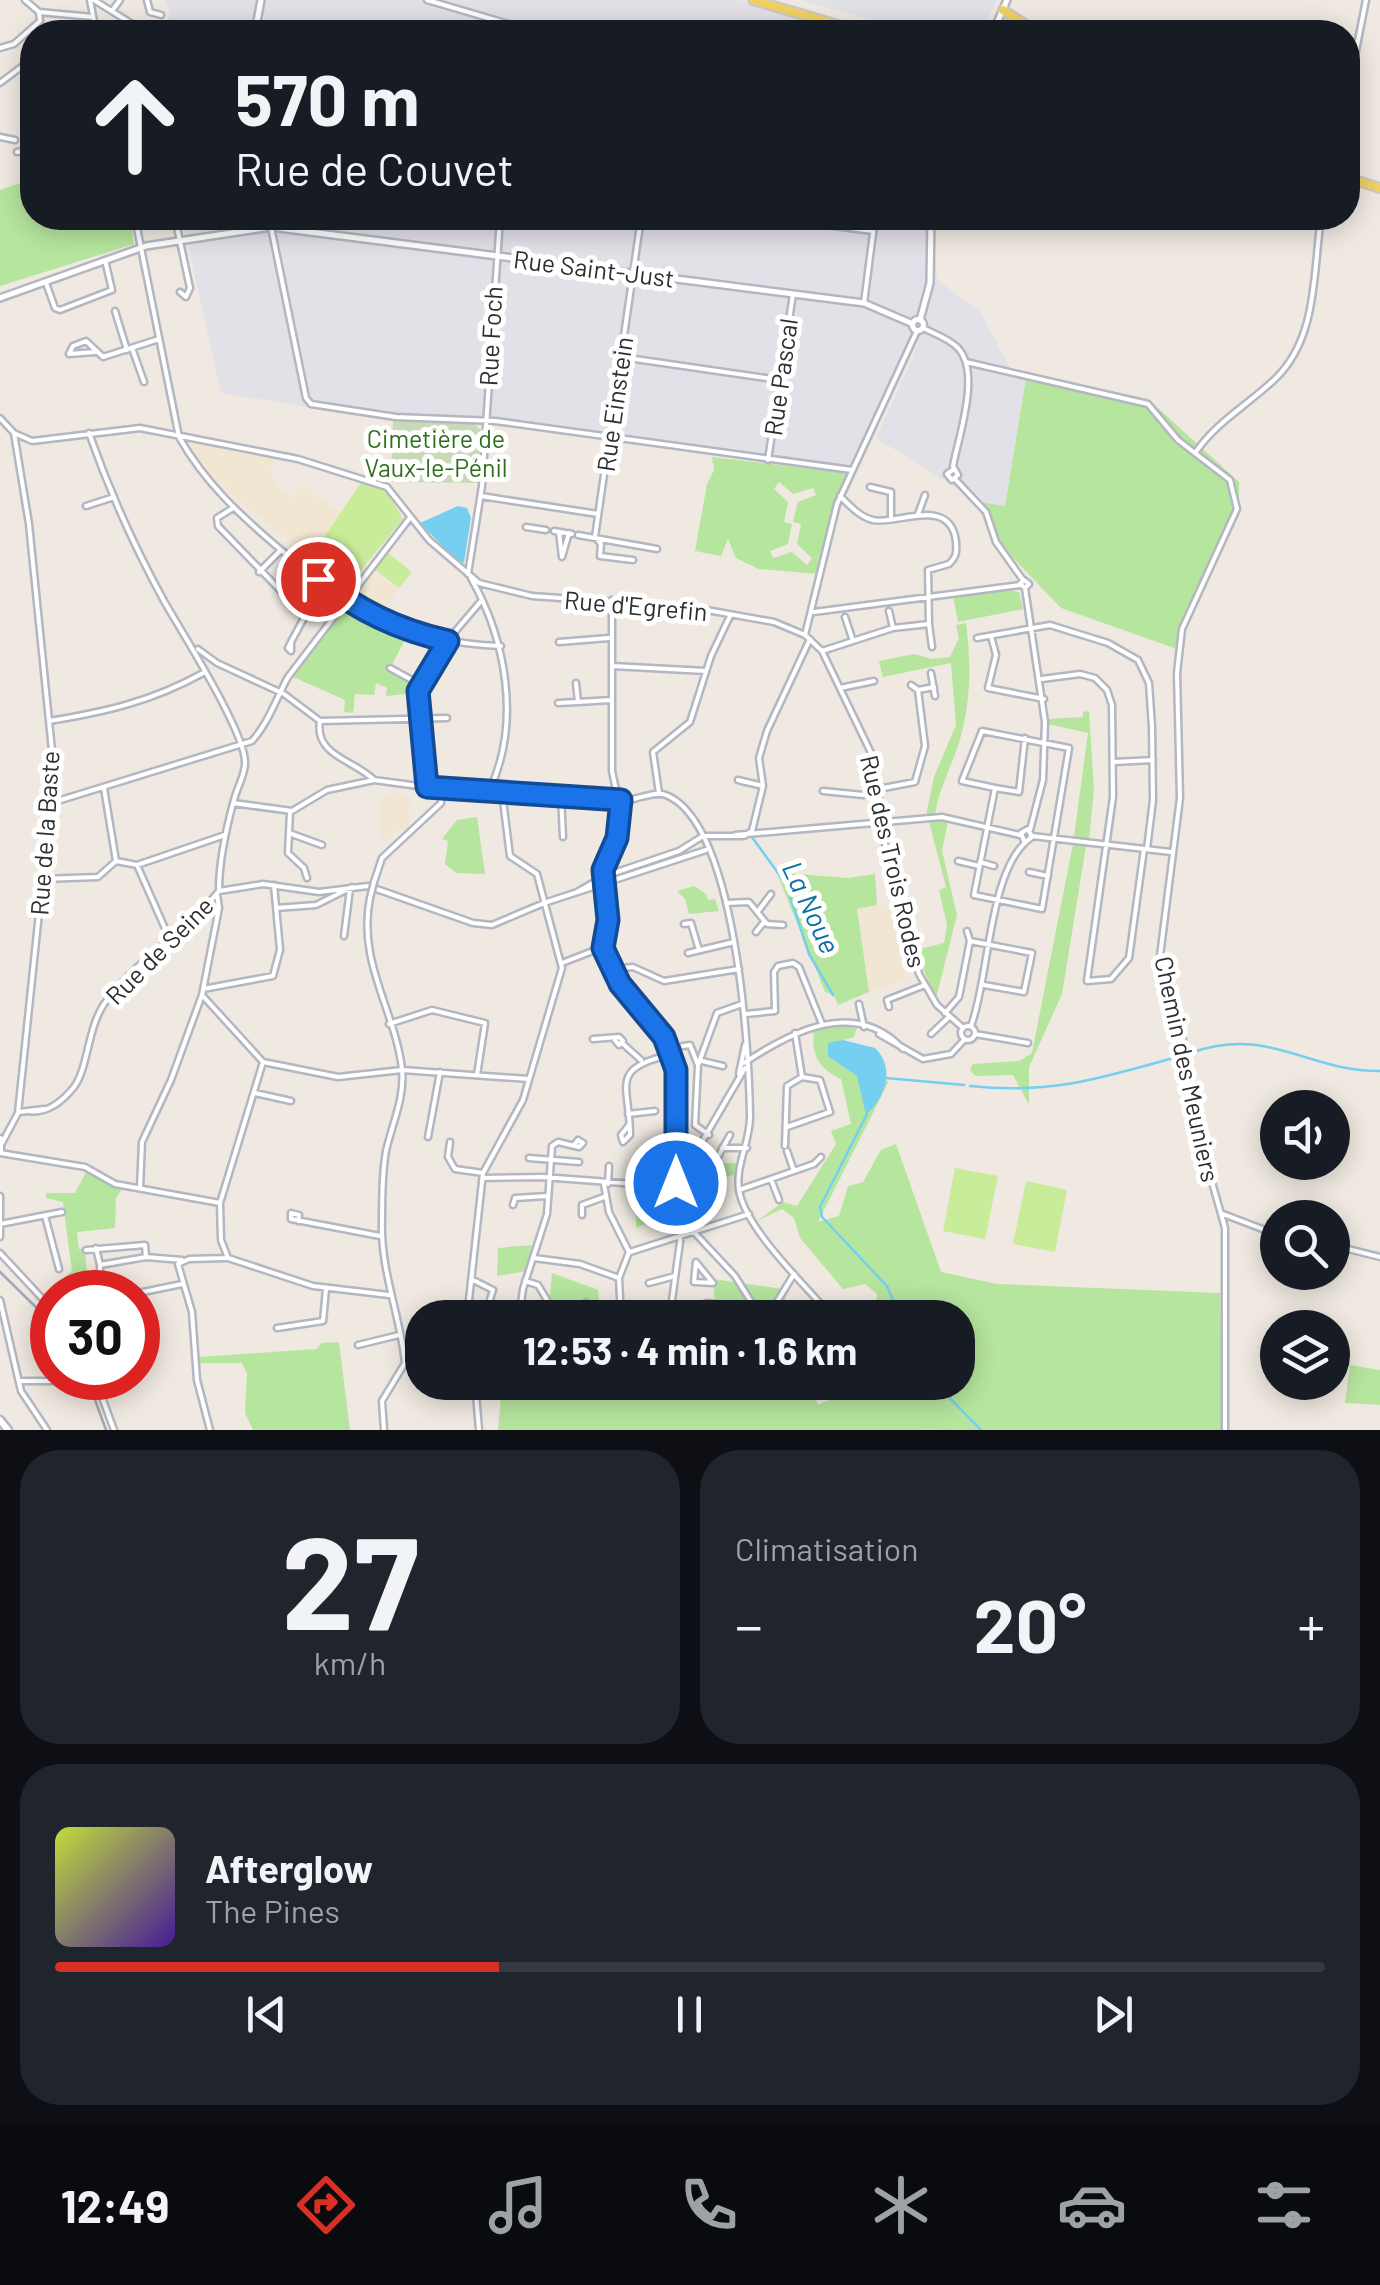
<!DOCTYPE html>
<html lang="fr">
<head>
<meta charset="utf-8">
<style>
	:root { --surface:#171b24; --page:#20242c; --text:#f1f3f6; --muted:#9ea1a6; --line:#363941; --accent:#d93025 }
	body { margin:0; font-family:Barlow,sans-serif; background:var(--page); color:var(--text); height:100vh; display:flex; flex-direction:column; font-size:38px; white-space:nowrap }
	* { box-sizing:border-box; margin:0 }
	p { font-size:32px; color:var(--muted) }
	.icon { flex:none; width:55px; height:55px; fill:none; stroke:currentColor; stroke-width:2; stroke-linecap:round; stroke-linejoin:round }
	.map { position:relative; height:1430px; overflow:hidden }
	.sheet { display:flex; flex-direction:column; gap:20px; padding:20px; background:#0d0f14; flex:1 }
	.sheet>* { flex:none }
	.hud { position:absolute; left:20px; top:20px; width:1340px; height:210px; border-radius:40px; box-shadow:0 5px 25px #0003; background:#171b24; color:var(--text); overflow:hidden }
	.fabs { position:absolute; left:1260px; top:1090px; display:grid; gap:20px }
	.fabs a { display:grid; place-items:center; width:90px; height:90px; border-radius:50%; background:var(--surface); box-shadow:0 5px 25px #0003; font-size:50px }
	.speed { position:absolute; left:30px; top:1270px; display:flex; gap:20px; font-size:50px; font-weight:700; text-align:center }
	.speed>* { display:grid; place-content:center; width:130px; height:130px; border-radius:50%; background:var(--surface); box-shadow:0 5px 25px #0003; line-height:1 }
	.speed .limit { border:15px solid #d22; background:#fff; color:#111 }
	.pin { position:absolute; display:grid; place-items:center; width:85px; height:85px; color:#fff; margin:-42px; border:5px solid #fff; border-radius:50%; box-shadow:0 2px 10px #0007 }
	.me { position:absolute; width:110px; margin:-55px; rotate:0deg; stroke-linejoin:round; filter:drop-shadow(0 0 8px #0008) }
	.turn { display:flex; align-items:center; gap:35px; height:210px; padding:0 50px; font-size:45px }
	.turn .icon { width:130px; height:130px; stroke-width:2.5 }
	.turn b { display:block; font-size:70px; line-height:85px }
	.big { font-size:75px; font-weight:700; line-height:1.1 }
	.sheet .card { flex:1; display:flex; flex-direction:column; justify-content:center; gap:15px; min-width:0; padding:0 35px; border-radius:40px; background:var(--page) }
	.sheet .dial { align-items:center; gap:0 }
	.dial b { font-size:130px; line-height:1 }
	.song { display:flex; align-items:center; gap:30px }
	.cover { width:120px; height:120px; border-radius:15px; background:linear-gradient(135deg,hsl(70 70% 55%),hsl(260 70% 35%)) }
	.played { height:10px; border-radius:5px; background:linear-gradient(90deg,var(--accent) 35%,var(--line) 35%) }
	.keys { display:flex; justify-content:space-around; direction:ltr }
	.heat { display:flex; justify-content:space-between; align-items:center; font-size:55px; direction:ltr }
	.sheet .tiles { flex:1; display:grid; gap:20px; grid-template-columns:1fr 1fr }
	.card:last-child { grid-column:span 2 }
	.trip { position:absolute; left:405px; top:1300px; width:570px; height:100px; border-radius:40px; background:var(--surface); box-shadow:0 5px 25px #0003; font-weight:700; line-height:100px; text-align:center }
	.tabs { display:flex; height:160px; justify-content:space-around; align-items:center; background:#090b0e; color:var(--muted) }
	.tabs .icon { width:70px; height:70px }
	.tabs .active { color:var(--accent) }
	.tabs b { font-size:45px; color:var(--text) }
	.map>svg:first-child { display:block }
	.industrial { fill:#e3e1e8 }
	.education { fill:#f0e6d1 }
	.green { fill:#b6e59e; fill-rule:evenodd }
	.cemetery { fill:#c8d9b8 }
	.pitch { fill:#c9ec9a }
	.water { fill:#75cff0 }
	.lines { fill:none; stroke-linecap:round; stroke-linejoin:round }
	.stream { stroke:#75cff0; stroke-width:2.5 }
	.minor-casing { stroke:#b4b7c1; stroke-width:9 }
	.tertiary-casing { stroke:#b4b7c1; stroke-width:10 }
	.secondary-casing { stroke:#b4b7c1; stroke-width:11 }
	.primary-casing { stroke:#c9c9c9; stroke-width:12 }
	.minor { stroke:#fff; stroke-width:4 }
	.tertiary { stroke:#fff; stroke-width:5 }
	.secondary { stroke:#fff; stroke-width:6 }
	.primary { stroke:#f2d163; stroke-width:8 }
	.rail { stroke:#a3a6b8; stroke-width:2.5 }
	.minor-bridge-casing { stroke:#b4b7c1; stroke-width:9; stroke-linecap:butt }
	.minor-bridge { stroke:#fff; stroke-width:4 }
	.route-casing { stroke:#114b97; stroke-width:25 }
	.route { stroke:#1a73e8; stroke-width:18 }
	.labels { text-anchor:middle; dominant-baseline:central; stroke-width:10; stroke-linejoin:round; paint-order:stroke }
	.street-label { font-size:25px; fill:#2e2e2e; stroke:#fff }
	.park-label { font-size:25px; fill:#2c6e1b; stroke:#fff }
	.water-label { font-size:28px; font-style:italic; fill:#0d6fa3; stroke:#fff }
</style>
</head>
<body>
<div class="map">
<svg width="1380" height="1430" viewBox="0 0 1380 1430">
	<rect width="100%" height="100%" fill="#efe9e1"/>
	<!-- industrial -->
	<path class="industrial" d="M165,0H740L851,32H158L170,15Z
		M800,0H997L981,32H913Z
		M182,218H933L937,280L980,311L1010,368L1027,373L1005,506L979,502L876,438L913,357L932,292L851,470L492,417H479L473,423L393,421L221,393Z"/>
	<!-- education -->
	<path class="education" d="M198,442L277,457L271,468L274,484L293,497L303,485L341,513L309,556L225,490L226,483L220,485L208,476L190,452L192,444Z
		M373,571L399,589L381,614L353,602L351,596Z
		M393,791L410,800L408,832L393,830L392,839L381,838L382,796L392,797Z
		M899,903L904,930L895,937L901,939L908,958L910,966L905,967L909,979L869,992L857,909Z"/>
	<!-- green -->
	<path class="green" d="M32,179V218H130L134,244L0,286V190Z
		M1027,373L1148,399L1239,482V510L1177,649L1061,608L997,541L991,517L979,502L1005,506Z
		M712,457L847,473L819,574L759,569L736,558L728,539L721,556L695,551L707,484L714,470ZM779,482L793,494L813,488L816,495L798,502L793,522L801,524L797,544L812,558L807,565L792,552L773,558L770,551L788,544L792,524L784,522L788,502L774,489Z
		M1004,589L1019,592L1023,609L958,622L953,596Z
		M346,605L408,634L389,670L418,686L416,693L386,696L387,688L376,683L374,695L355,694L353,713L344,712L345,700L293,677Z
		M966,623C971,662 971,695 962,732C955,761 940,784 935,814L926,815L934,777L956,725L951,663L883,677L879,661L914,654L932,659L950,657L959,638L956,625Z
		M1089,711L1094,790L1089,839L1074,837L1088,733L1048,724V719L1083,717V712Z
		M477,817L485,874L456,873L445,864L448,841L442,839L457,820Z
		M948,821L942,851L957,915L936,998L915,950L944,943L947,925L939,890L946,887L929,822Z
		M1073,844L1086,846L1062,994L1029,1067V1105L1013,1075L975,1076L970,1070L973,1064L1019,1061L1032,1053Z
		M784,873L848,878L875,874L877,905L857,909L869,992L838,1005L834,995L825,992L778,876Z
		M694,886L706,894L708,900L715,899L719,911L689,914L685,899L677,891Z
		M835,1024L857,1028L854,1037L831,1044L882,1081H889L818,1222L839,1216L848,1186L863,1182L881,1150L896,1144L941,1272L997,1284L1220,1293L1223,1430H498L502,1383H809L818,1405L866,1383L958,1382V1318L902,1317L895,1305L875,1311L877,1294L865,1284L843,1289L800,1238L794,1218L782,1209L757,1221L783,1202L797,1206L836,1144L831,1131L851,1124L841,1079C818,1068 811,1055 814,1029Z
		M724,1163H739L736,1174L682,1191L687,1177Z
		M86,1172L123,1188L116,1198L115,1228L77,1232L79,1249H85L88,1292H61V1280L72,1271L64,1211L63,1202L46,1198V1193H75Z
		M647,1188L670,1192L675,1202L659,1207L658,1219L636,1228V1198H647Z
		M532,1245L527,1271L497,1276L498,1248Z
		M552,1273L598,1290L601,1317L548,1318Z
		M713,1279L783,1289L790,1316L820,1307L828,1316L716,1317Z
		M339,1342L350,1430H253L245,1413L247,1374L242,1363H200L199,1357L316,1349L322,1343Z
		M1350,1365L1380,1370V1405L1345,1403Z"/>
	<!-- cemetery -->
	<path class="cemetery" d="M393,421L473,423L481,430L478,483L391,482Z"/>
	<!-- pitch -->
	<path class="pitch" d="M362,481L386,490L403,519L344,591H340L306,564Z
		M387,552L412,572L399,588L374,569Z
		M955,1168L998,1176L985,1239L943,1231Z
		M1026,1181L1067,1190L1055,1252L1013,1244Z"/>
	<!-- water -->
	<path class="water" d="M458,506L467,508L471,518L464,562L460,564L420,523Z
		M843,1040L875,1048C896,1068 885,1098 866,1115L857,1076L828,1056V1043Z"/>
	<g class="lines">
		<!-- stream -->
		<path class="stream" d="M752,837L786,884L809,954L833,995
			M1190,1053C1270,1025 1304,1071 1380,1071
			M886,1078L964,1085
			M970,1086C1055,1095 1104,1077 1184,1055
			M867,1114L820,1207L822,1217L887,1286L900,1318
			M934,1382L981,1430"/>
		<defs>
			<path id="minor" d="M25,0L39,12L93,17
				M90,0L96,32
				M94,0L145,32
				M147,0L150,12L161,15
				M427,0L536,32
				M112,11L120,0
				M0,48L14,44L40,21L39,12
				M0,83L32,59
				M1348,91L1366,0
				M0,137L15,140
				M17,152L32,149
				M135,218L179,437C205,483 241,516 281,550C353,609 405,643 501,646
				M175,218L190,288L186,297L180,292
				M772,218L873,231
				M271,227L306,398L311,404L396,417L495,421L852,470
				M46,283L55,308L60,310L112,290L105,260
				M864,303L875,218
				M115,311L127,350
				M923,328C935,334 948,338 958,348C981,373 959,435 953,466L958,475L952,480L947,474L954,469
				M132,348L144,382
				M95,352L69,354L73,346L86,341L103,357L159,339
				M621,357L780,380
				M966,362L1148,404L1178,440L1230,480L1237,509L1182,629L1177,673L1180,798L1160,956L1187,1055L1200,1140L1225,1228V1430
				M0,418L14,433L32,441L140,428L298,459L387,487L429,540L479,583L532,596L690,607L774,622L805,635L822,651L874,759L885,844L919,974L937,1005L962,1027
				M14,433L29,524L54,770L18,1113
				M89,433C109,490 135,548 164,601C181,631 246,733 245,763C245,775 237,788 234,800C226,829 219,860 219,890
				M1195,453C1217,421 1248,405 1275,379C1318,338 1313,272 1321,218
				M768,460L793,294
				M955,479L986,512L996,542L1023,580
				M870,487L891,492V517
				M481,496L598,514
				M86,506L114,497
				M233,508L217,518L218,526L305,616L291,642V651L288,648L291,642
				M918,514L925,495
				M526,527L546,530
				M554,531L572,534
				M559,532L562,557L569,533
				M578,535L657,549
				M633,560L600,556L601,544L595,537L641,218
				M259,572L281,550
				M468,574L482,486L500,218
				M471,578C506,640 521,722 490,789
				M1024,580L1029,584L1025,588L1020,584Z
				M1025,588L1045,722L1043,780L1030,830
				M612,600V771L618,799
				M889,611L893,628
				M814,612L1020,585
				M845,617L853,641
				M929,624L932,647
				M805,635L837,504L917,331
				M991,636L996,655L988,688L1044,699
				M977,638L1050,625L1108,643L1138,660L1149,683L1152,727L1153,800L1147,849
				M559,642L609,638
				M198,649L217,663L284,694L320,721C314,756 355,760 374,780
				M822,651L893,628L929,624L928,570L949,564C956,557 957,553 956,542C951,494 894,526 873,520C860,517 850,506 840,496
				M612,666L706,671
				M390,668L421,685
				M931,673L935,696
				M1042,679L1080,674L1095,678L1107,690L1112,705L1113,797L1087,981L1111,979L1129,958L1144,849
				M576,683L578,702L611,700
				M911,685L918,690L934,687
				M840,688L874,681
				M558,703L578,702
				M49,721C105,712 153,701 203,673
				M320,721L447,718
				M1114,762L1153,760
				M745,782L738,780L763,786
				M427,787L419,691L447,641L482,600
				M104,788L116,861
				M995,788L962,781L982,731L1069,748L1042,909L974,895L995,788L1019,792L1025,738
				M878,789L915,782L925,746L918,690
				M823,791L863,795L878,792
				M659,793L653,752L690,722L711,656L730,616
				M561,795L563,837
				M621,800L617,838L603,870L608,920L602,943L620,984L664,1037L676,1070L680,1242L670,1315
				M51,803L252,741C269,722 276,699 288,677L409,519
				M233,803L292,811L327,790L374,780L441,789L629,800C640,798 656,791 666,795C736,823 749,1047 750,1115C751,1140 735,1165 739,1190C745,1228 803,1283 828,1312L839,1316L871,1311L875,1318
				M290,812L288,853L304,868L307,878
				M752,831L763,786L759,758L767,731L810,639
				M289,833L322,845
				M735,835L942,817L1020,835
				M1032,836L1171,852
				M958,861L979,866
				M980,862L994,866
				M137,865L171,942
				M1029,872L1048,876
				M42,879L98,877L116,861L137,865L225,835
				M374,882L382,858L441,803V789
				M219,891L263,884L319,892L368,886L473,923L492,925L544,903L706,850
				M577,892L605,876L679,851L703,836H744L752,831
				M217,894L219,908L202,995L263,1062
				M370,898C357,962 395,1010 402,1069C405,1098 392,1124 386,1151C382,1173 382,1198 382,1220C380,1270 400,1314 405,1363
				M726,903L749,902L767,924L783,925
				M276,908L316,905L352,887
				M759,910L771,894
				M684,924L691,923L699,950
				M967,931L970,941L1032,953L1024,992L984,985
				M756,932L764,922
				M344,936L350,889
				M688,953L734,942
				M562,963L603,947
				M613,969L633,967L664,981L739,969
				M203,989L273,976L280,950L274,885
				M859,1004L864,1027
				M889,1007L887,1000L925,985
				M945,1013L959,997L970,941
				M746,1014L775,1011L774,972L778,966L793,963L799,967L822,1024
				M389,1024L432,1010L485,1023L477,1075
				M961 1033a7 7 0 1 1 14 0a7 7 0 1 1-14 0Z
				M971,1026C990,976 988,866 1032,837L1028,829L1021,833L1024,841
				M795,1033L802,1077
				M879,1034L923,1059L951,1054L964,1040
				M931,1034L949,1017
				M975,1034L1028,1043
				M593,1039L619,1037L623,1041L619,1045L615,1040
				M622,1043L641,1060
				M683,1046L690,1045L698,1065
				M702,1061L723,1066
				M263,1062L338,1077L402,1070L529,1079
				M744,1063C791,1032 855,997 903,1049
				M739,1074L745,1045
				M255,1093L291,1101
				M28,1111C47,1114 62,1102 74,1087C89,1067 87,1025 107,1000C138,959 186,931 219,891
				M19,1112L44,1109
				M628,1114L655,1111
				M629,1125L621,1135L623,1142L630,1135C630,1086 608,1069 669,1055
				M709,1135L695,1125L698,1065L717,1013L742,1004
				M428,1137L440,1072
				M450,1142L448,1157L455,1169L483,1173
				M2,1143L18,1113
				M785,1146L787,1086L802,1077L820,1080L830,1112L787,1127
				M722,1148H747
				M787,1151L794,1171
				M0,1153L85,1167L115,1184L220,1203L221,1240L228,1258L313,1286L389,1295
				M529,1158L579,1162
				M715,1162L730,1135
				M483,1178L543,1177L675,1187
				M771,1179L779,1200
				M678,1183L745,1068
				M604,1184L609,1212L629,1252L619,1278L621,1318
				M608,1184L609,1166
				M657,1186L658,1170
				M140,1188L142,1142L171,1080L202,995
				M739,1190L814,1164L821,1157
				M0,1196V1237
				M220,1203L263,1062
				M513,1205L515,1198L547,1196
				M1223,1214L1278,1235
				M582,1215V1205L604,1197
				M45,1216L59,1269
				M679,1216L735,1276L755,1308L769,1315L794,1274
				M291,1219L380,1236
				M291,1219V1213L299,1215L298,1221
				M0,1224L62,1212
				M1332,1245L1380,1257
				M96,1248L100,1265L146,1257
				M86,1250L145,1245L146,1257L182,1260
				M630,1252L749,1214
				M0,1253L52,1309
				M534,1258L580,1264L619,1278
				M696,1262L713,1283L694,1282Z
				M100,1265V1285
				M473,1280L493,1290L487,1309
				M525,1281L538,1285L547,1300
				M649,1283L675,1276
				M138,1293L182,1284
				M0,1300L21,1391L47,1430
				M586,1302L590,1318
				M467,1318L483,1173L523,1100L562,968L537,874L510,856L502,792
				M519,1318L523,1289L547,1214L552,1146L558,1142L579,1147L583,1143L578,1140L575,1144
				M666,1318L707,1303L755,1308
				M277,1328L323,1321L326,1289
				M358,1345L399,1335
				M405,1363L422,1352
				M95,1378L114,1430
				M21,1381H60
				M475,1382L479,1430
				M210,1430L197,1380L192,1312L178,1264L189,1259L226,1258
				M384,1430L382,1401L405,1363"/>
			<path id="tertiary" d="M255,32L261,0
				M993,32L1007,0
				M0,298L146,246L271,227L864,303L913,324
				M912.5 325a5.5 5.5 0 1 1 11 0a5.5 5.5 0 1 1-11 0Z
				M920,320L930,283L931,218"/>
			<path id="secondary" d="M0,1139V1151
				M0,1420L8,1430"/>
			<path id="primary" d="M753,0L862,32
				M1003,10L1037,32
				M996,32L1011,23L1023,24
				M1348,178L1380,188"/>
		</defs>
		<!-- minor casing -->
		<use href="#minor" class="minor-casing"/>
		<!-- tertiary casing -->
		<use href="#tertiary" class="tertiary-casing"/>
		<!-- secondary casing -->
		<use href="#secondary" class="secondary-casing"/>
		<!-- primary casing -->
		<use href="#primary" class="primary-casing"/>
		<!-- minor -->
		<use href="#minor" class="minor"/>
		<!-- tertiary -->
		<use href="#tertiary" class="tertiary"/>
		<!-- secondary -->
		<use href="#secondary" class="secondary"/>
		<!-- primary -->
		<use href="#primary" class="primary"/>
		<!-- rail -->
		<path class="rail" d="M0,1272L52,1323
			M87,1378L106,1430"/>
		<defs>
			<path id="minor-bridge" d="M370,898L374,882"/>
		</defs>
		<!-- minor-bridge casing -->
		<use href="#minor-bridge" class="minor-bridge-casing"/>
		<!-- minor-bridge -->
		<use href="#minor-bridge" class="minor-bridge"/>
	</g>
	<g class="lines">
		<defs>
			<path id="route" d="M318,579C358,610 398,630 448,641L418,691L427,787L621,800L617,838L603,870L608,920L603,948L620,984L664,1037L676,1070V1183"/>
		</defs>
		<!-- route casing -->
		<use href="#route" class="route-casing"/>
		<!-- route -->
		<use href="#route" class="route"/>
	</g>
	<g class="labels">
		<!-- street labels -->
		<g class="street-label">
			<text transform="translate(594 268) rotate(7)">Rue Saint-Just</text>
			<text transform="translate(490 336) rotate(-87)">Rue Foch</text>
			<text transform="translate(780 377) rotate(-82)">Rue Pascal</text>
			<text transform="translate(614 404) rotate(-82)">Rue Einstein</text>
			<text transform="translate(636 605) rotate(5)">Rue d'Egrefin</text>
			<text transform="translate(44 833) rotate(-86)">Rue de la Baste</text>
			<text transform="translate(894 861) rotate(77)">Rue des Trois Rodes</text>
			<text transform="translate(159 950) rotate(-45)">Rue de Seine</text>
			<text transform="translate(1188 1069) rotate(78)">Chemin des Meuniers</text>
		</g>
		<!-- park labels -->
		<g class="park-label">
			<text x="436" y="438">Cimetière de<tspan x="436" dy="29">Vaux-le-Pénil</tspan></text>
		</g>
		<!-- water labels -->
		<g class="water-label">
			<text transform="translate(812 907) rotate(65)">La Noue</text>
		</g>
	</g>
</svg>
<div class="fabs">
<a><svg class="icon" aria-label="sound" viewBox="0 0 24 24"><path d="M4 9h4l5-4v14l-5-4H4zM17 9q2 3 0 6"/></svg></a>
<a><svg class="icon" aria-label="search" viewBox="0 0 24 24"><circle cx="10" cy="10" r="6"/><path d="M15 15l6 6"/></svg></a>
<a><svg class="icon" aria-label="layers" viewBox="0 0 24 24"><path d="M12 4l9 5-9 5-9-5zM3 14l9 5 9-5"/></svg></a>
</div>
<div class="speed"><div class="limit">30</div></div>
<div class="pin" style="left:318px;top:579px;background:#d93025"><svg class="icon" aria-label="arrive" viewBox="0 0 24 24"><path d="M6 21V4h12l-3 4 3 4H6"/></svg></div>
<svg class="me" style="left:676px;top:1183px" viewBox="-20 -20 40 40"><circle r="17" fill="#1a73e8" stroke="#fff" stroke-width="3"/><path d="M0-11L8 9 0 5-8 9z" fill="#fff"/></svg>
<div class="trip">12:53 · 4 min · 1.6 km</div>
<div class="hud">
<div class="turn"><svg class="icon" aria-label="ahead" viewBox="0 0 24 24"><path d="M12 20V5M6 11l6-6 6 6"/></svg><div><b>570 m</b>Rue de Couvet</div></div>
</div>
</div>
<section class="sheet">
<div class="tiles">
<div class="card dial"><b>27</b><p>km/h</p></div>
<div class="card"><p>Climatisation</p>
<div class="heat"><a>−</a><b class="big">20°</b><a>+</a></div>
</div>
<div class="card">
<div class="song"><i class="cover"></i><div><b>Afterglow</b><p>The Pines</p></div></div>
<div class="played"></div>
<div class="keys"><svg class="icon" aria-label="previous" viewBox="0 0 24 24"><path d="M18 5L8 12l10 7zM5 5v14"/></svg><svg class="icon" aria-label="pause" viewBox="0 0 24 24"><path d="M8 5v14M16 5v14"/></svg><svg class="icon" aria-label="next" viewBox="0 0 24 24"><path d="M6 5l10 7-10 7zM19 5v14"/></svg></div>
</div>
</div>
</section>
<nav class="tabs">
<b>12:49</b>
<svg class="icon active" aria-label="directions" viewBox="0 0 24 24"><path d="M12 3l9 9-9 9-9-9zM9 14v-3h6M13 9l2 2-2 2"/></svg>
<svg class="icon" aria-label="music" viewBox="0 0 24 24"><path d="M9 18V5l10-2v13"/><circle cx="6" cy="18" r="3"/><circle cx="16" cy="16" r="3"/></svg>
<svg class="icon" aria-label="phone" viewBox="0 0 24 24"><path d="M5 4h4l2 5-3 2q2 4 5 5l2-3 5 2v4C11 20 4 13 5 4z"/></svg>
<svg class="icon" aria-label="climate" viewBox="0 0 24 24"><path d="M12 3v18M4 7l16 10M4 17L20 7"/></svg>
<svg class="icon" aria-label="car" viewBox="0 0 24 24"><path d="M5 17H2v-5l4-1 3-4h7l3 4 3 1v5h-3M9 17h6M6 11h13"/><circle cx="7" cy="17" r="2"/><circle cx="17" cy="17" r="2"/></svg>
<svg class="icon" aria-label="filters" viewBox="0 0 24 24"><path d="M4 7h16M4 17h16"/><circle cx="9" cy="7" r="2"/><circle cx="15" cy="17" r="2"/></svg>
</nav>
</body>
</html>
